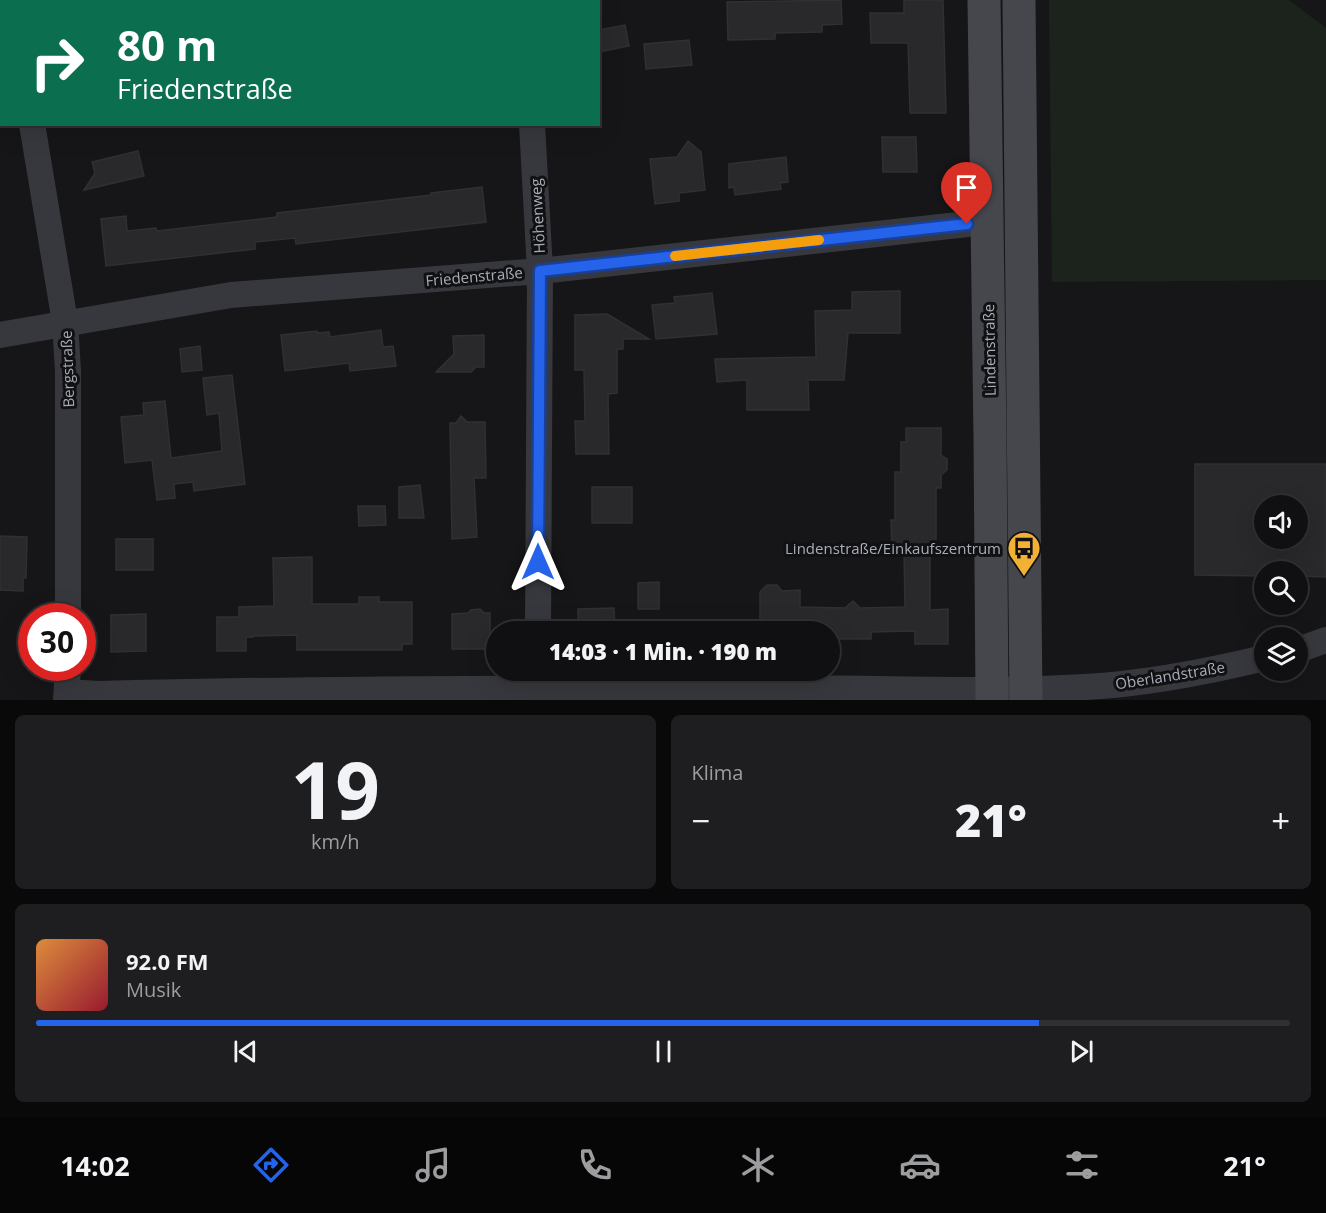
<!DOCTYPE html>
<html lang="de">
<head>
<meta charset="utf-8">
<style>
	:root { --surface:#101012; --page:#1e1e20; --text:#f1f3f6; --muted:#9c9d9f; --line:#303032; --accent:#2563eb }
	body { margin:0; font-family:"Open Sans",sans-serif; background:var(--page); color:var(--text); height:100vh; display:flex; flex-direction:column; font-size:22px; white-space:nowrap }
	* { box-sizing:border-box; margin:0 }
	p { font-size:20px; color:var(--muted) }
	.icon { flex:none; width:33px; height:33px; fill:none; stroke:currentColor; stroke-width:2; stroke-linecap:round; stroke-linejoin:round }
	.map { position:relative; height:700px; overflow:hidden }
	.details { display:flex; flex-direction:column; gap:15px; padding:15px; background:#09090a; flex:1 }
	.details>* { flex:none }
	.top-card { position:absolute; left:0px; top:0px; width:600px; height:126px; box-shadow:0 6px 24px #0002,0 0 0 2px var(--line); background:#0b6e4f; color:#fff; overflow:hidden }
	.controls { position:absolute; left:1254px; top:495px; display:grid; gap:12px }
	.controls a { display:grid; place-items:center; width:54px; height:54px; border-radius:50%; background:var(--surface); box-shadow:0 6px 24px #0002,0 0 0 2px var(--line); font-size:30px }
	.speed { position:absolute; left:18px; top:603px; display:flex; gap:12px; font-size:30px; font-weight:700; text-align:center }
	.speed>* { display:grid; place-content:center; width:78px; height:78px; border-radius:50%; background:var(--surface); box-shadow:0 6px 24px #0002,0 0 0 2px var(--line); line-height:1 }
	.speed .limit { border:9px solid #d22; background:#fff; color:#111 }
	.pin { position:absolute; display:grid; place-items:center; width:51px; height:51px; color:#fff; margin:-62px -26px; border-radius:50% 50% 50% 0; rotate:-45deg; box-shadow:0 0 6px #0007 }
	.pin .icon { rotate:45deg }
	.me { position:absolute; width:66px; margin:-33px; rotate:0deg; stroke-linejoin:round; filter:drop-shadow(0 0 4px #0008) }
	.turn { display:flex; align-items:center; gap:21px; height:126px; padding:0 18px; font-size:27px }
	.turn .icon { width:78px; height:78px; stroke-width:2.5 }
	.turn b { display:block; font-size:42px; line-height:51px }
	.big { font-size:45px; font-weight:800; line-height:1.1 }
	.details .tile { flex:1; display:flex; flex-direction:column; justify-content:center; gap:9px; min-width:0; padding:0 21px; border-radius:9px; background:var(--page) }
	.details .dial { align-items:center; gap:0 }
	.dial b { font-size:78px; line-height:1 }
	.song { display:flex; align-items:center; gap:18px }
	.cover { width:72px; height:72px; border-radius:9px; background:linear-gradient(135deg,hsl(30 70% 55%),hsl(350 70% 35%)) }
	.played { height:6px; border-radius:3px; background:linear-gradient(90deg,var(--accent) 80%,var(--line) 80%) }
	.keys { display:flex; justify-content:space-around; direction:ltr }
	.heat { display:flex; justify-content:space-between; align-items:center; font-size:33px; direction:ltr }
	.details .tiles { flex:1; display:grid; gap:15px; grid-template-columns:1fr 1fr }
	.tile:last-child { grid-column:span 2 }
	.trip { position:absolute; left:486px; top:621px; width:354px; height:60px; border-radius:30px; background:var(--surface); box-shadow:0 6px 24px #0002,0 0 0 2px var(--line); font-weight:800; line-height:60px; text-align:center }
	.tabs { display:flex; height:96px; justify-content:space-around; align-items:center; background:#060607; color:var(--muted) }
	.tabs .icon { width:42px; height:42px }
	.tabs .selected { color:var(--accent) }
	.tabs b { font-size:27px; color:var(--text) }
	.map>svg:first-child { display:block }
	.green { fill:#1c231d }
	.building { fill:#29292c; stroke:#303034; stroke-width:1.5; fill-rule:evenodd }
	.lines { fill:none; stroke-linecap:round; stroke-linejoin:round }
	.street { stroke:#37383d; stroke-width:26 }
	.secondary { stroke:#45474d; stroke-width:33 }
	.route-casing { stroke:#184099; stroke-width:15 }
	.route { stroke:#2563eb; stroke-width:10 }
	.slow { stroke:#f59e0b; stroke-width:10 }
	.labels { text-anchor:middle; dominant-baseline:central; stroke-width:6; stroke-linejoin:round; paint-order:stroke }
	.street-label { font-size:15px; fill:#a8adb8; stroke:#111113 }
	.poi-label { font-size:15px; fill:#a8adb8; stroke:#111113; text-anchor:end }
</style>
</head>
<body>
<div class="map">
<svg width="1326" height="700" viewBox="0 0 1326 700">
	<rect width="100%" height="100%" fill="#161618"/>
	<!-- green -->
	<path class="green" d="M1049,0H1289L1326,28V280L1052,282Z"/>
	<!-- building -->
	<path class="building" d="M841,0L842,24L822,25V32L775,33V39L728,40L727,2Z
		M904,0H943L946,113H910L908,43H871L870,13H904Z
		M625,25L629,46L598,52V30Z
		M689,40L692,65L646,69L644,44Z
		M882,137H916L917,172H883Z
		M688,141L701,152L705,190L679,193V201L655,204L650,159L677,157Z
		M138,151L144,176L84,190L95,173L92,162Z
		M786,157L788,182L780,183L781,189L735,195L734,187L729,188V164Z
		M482,187L486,222L296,244L295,238L255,242V249L106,266L101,219L126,216L127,231L156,228L157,231L277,217V213L431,195V193Z
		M900,291V333H848L844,380H808L809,410H747V380L717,382L715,359L816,357L815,311L852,310V292Z
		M712,293L717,334L656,339L652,305L675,303L674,297Z
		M607,314L649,339H623V349H617V393L608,394L609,454H576L575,421H585L584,370H575V315Z
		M381,330L383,347L393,346L396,366L350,371L349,363L285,371L281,335L317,331V333L329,332L330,337Z
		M484,335V367H476L471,372H436L454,354L453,336Z
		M200,346L202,370L182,372L180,349Z
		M232,375L245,484L194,491L193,482L174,484L175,498L157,500L152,460L125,463L121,417L144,415L143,403L165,401L171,458L222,451L219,413L207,415L203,378Z
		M461,416L467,422H485L486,478H474L477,537L452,539L450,423H456Z
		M906,428H941V455L947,459V470L941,475V488H936V552H930V610L948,609V644H915V631L871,632V639H834V632L760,631V592L767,585H777L782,591L800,590V607L845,608L853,601L860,608L905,607L904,552L892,553L891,520H895V472H901V442H906Z
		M1195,464H1326V577L1298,576V572H1264V576L1195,575ZM1264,506H1298V538H1264Z
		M420,485L424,518H399V487Z
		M592,487H632V523H592Z
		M358,506H385L386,525L359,526Z
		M0,536L27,537L26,578H23V591L0,590Z
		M116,539H153V570H116Z
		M312,557V604H359V597H379V602H412V644H402V650H297V635L253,636V637H246V651H217V617H239V607L274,606L273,558Z
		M659,582V609H638V583Z
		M614,608L615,632H578V609Z
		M480,609L484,613H490V649H452V614L468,613L471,610Z
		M146,614V651L111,652V615Z"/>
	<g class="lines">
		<!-- street -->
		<path class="street" d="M1,0L2,2
			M511,0V2
			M32,124L65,322L68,371V616
			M532,124L540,271L538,632
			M0,335L231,295L540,271L986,222
			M1298,650L1326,640
			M68,692L98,694C327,688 556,689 785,688C885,688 985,693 1085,687C1145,684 1206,672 1264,658
			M66,700L68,668"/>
		<!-- secondary -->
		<path class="secondary" d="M984,0L990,436L992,700
			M1019,0L1026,700"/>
	</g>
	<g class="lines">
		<defs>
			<path id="route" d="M538,562L540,271L967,224"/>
		</defs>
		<!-- route casing -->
		<use href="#route" class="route-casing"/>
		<!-- route -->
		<use href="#route" class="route"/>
		<!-- slow -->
		<path class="slow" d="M675,256L819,240"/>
	</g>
	<!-- icons -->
	<defs>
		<symbol id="bus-pin" viewBox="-11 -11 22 30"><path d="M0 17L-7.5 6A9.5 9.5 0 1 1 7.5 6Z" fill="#f2b134" stroke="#111113"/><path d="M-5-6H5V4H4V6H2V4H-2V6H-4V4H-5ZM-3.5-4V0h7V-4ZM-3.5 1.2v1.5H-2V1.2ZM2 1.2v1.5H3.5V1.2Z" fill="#111"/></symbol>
	</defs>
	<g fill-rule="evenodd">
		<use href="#bus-pin" x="1005" y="529" width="38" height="52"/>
	</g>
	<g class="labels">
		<!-- street labels -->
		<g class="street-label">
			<text transform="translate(537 216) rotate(-93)">Höhenweg</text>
			<text transform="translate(474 276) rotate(-5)">Friedenstraße</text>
			<text transform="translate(989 350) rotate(-91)">Lindenstraße</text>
			<text transform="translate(67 369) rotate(-92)">Bergstraße</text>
			<text transform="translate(1170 675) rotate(-9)">Oberlandstraße</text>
		</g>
		<!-- poi labels -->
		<g class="poi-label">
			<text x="1001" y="548">Lindenstraße/Einkaufszentrum</text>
		</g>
	</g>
</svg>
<div class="controls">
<a><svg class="icon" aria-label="sound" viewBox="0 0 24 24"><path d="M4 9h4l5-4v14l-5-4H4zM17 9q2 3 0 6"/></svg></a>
<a><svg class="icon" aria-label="search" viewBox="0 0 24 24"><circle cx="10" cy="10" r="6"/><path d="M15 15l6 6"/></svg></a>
<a><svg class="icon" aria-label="layers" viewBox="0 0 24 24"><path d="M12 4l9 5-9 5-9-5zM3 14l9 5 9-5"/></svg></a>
</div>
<div class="speed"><div class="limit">30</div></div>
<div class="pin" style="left:967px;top:224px;background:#d93025"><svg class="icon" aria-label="arrive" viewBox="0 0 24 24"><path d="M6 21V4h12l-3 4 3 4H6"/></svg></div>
<svg class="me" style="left:538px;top:562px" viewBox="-20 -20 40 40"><path d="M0-17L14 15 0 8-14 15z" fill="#2563eb" stroke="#fff" stroke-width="4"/></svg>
<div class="trip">14:03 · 1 Min. · 190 m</div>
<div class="top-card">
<div class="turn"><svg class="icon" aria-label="right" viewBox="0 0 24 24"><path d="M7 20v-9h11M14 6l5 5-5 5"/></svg><div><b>80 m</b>Friedenstraße</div></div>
</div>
</div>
<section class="details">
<div class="tiles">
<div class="tile dial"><b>19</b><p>km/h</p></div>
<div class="tile"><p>Klima</p>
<div class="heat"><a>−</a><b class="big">21°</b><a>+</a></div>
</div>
<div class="tile">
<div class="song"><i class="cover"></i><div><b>92.0 FM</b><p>Musik</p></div></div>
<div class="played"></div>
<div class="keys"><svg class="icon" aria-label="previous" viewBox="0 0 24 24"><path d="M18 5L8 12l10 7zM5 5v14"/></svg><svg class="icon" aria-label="pause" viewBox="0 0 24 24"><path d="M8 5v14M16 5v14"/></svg><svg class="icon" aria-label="next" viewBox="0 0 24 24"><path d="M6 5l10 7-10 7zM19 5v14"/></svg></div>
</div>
</div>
</section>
<nav class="tabs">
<b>14:02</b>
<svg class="icon selected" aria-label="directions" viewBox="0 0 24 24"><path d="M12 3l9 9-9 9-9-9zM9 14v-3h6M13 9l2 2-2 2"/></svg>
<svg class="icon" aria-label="music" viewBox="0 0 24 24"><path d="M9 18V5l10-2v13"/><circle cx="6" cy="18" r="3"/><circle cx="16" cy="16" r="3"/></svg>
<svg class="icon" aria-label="phone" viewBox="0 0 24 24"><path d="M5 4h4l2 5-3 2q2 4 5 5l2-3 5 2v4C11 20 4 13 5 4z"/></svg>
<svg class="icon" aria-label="climate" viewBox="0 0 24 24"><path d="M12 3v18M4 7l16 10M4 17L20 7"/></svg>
<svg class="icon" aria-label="car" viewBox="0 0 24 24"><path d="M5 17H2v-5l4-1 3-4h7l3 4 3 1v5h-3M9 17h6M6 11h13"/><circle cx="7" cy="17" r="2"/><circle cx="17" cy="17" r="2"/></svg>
<svg class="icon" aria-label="filters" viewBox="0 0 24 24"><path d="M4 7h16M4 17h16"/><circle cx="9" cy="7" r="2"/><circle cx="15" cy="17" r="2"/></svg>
<b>21°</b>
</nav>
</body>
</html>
